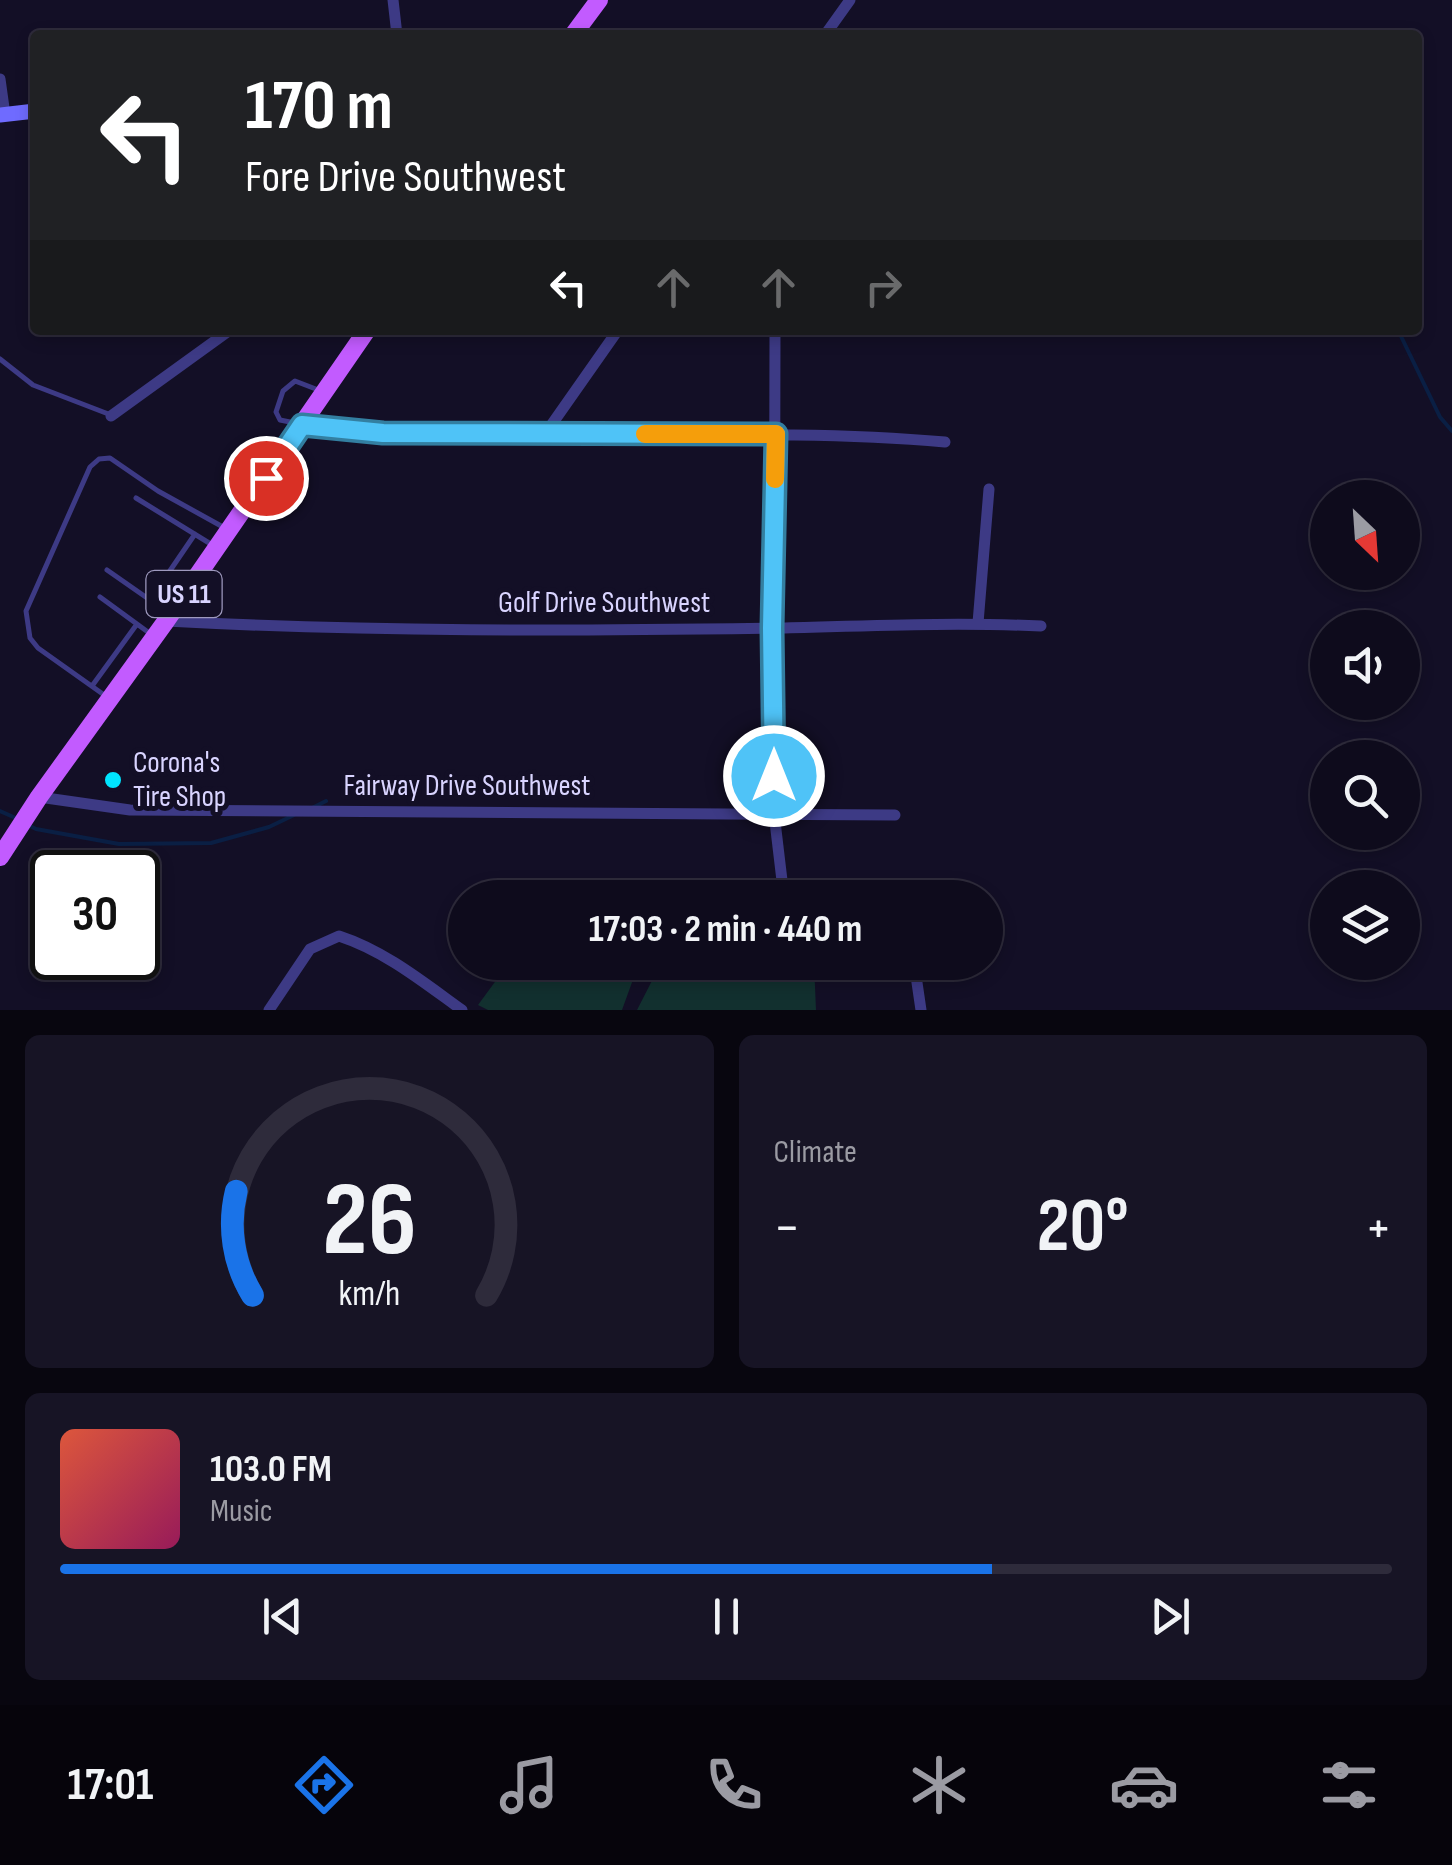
<!DOCTYPE html>
<html lang="en">
<head>
<meta charset="utf-8">
<style>
	:root { --surface:#0e0b1c; --page:#171425; --text:#f1f3f6; --muted:#9b9ba3; --line:#2e2b3b; --accent:#1a73e8 }
	body { margin:0; font-family:"Sofia Sans Condensed",sans-serif; background:var(--page); color:var(--text); height:100vh; display:flex; flex-direction:column; font-size:38px; white-space:nowrap }
	* { box-sizing:border-box; margin:0 }
	p { font-size:32px; color:var(--muted) }
	.icon { flex:none; width:55px; height:55px; fill:none; stroke:currentColor; stroke-width:2; stroke-linecap:round; stroke-linejoin:round }
	.map { position:relative; height:1010px; overflow:hidden }
	.side { display:flex; flex-direction:column; gap:25px; padding:25px; background:#08060f; flex:1 }
	.side>* { flex:none }
	.hud { position:absolute; left:30px; top:30px; width:1392px; height:305px; border-radius:10px; box-shadow:0 5px 15px #0003,0 0 0 2px var(--line); background:#202124; color:#fff; overflow:hidden }
	.needle { width:65px; rotate:155deg }
	.buttons { position:absolute; left:1310px; top:480px; display:grid; gap:20px }
	.buttons a { display:grid; place-items:center; width:110px; height:110px; border-radius:50%; background:var(--surface); box-shadow:0 5px 15px #0003,0 0 0 2px var(--line); font-size:50px }
	.speed { position:absolute; left:30px; top:850px; display:flex; gap:20px; font-size:50px; font-weight:700; text-align:center }
	.speed>* { display:grid; place-content:center; width:130px; height:130px; border-radius:50%; background:var(--surface); box-shadow:0 5px 15px #0003,0 0 0 2px var(--line); line-height:1 }
	.speed .limit { border:5px solid #111; border-radius:15px; background:#fff; color:#111 }
	.pin { position:absolute; display:grid; place-items:center; width:85px; height:85px; color:#fff; margin:-42px; border:5px solid #fff; border-radius:50%; box-shadow:0 2px 10px #0007 }
	.me { position:absolute; width:110px; margin:-55px; rotate:0deg; stroke-linejoin:round; filter:drop-shadow(0 0 8px #0008) }
	.turn { display:flex; align-items:center; gap:35px; height:210px; padding:0 50px; font-size:45px }
	.turn .icon { width:130px; height:130px; stroke-width:2.5 }
	.turn b { display:block; font-size:70px; line-height:85px }
	.lanes { display:flex; align-items:center; height:95px; padding:0 50px; background:#0003; justify-content:center; gap:50px; direction:ltr }
	.lanes .off { opacity:.35 }
	.big { font-size:75px; font-weight:700; line-height:1.1 }
	.side .widget { flex:1; display:flex; flex-direction:column; justify-content:center; gap:15px; min-width:0; padding:0 35px; border-radius:15px; background:var(--page) }
	.side .dial { align-items:center; gap:0 }
	.dial svg { height:260px; overflow:visible; fill:none; stroke:var(--line); stroke-width:7; stroke-linecap:round; text-anchor:middle }
	.dial text { fill:var(--text); stroke:none }
	.song { display:flex; align-items:center; gap:30px }
	.cover { width:120px; height:120px; border-radius:15px; background:linear-gradient(135deg,hsl(10 70% 55%),hsl(330 70% 35%)) }
	.played { height:10px; border-radius:5px; background:linear-gradient(90deg,var(--accent) 70%,var(--line) 70%) }
	.keys { display:flex; justify-content:space-around; direction:ltr }
	.heat { display:flex; justify-content:space-between; align-items:center; font-size:55px; direction:ltr }
	.side .tiles { flex:1; display:grid; gap:25px; grid-template-columns:1fr 1fr }
	.widget:last-child { grid-column:span 2 }
	.trip { position:absolute; left:448px; top:880px; width:555px; height:100px; border-radius:50px; background:var(--surface); box-shadow:0 5px 15px #0003,0 0 0 2px var(--line); font-weight:700; line-height:100px; text-align:center }
	.tabs { display:flex; height:160px; justify-content:space-around; align-items:center; background:#06040b; color:var(--muted) }
	.tabs .icon { width:70px; height:70px }
	.tabs .on { color:var(--accent) }
	.tabs b { font-size:45px; color:var(--text) }
	.map>svg:first-child { display:block }
	.green { fill:#12302f }
	.lines { fill:none; stroke-linecap:round; stroke-linejoin:round }
	.stream { stroke:#0a1f44; stroke-width:4 }
	.lane { stroke:#3d3a85; stroke-width:5 }
	.street { stroke:#3d3a85; stroke-width:11 }
	.secondary { stroke:#6f6bff; stroke-width:15 }
	.primary { stroke:#c25bff; stroke-width:18 }
	.route-casing { stroke:#337fa1; stroke-width:25 }
	.route { stroke:#4fc3f7; stroke-width:18 }
	.slow { stroke:#f59e0b; stroke-width:18 }
	.poi-dot { fill:#00e5ff; stroke:#130f26; stroke-width:4 }
	.labels { text-anchor:middle; dominant-baseline:central; stroke-width:10; stroke-linejoin:round; paint-order:stroke }
	.shield { fill:#130f26; stroke:#9e99be; stroke-width:2.5 }
	.shield-label { font-size:28px; font-weight:bold; fill:#d9d4ff }
	.street-label { font-size:30px; fill:#d9d4ff; stroke:#130f26 }
	.poi-label { font-size:30px; fill:#d9d4ff; stroke:#130f26; text-anchor:start }
</style>
</head>
<body>
<div class="map">
<svg width="1452" height="1010" viewBox="0 0 1452 1010">
	<rect width="100%" height="100%" fill="#130f26"/>
	<!-- green -->
	<path class="green" d="M515,963V962L639,963L622,1010H488L478,1005L500,975Z
		M661,963H814L816,1010H637Z"/>
	<g class="lines">
		<!-- stream -->
		<path class="stream" d="M1398,330L1440,417L1452,431
			M312,808L326,801
			M0,811L18,819
			M26,824L36,829L119,844L211,843L269,827L294,815"/>
		<!-- lane -->
		<path class="lane" d="M0,359L33,385L111,415
			M295,423L280,420L276,412L283,391L295,381L321,391
			M136,498L214,546
			M107,570L150,600L195,534
			M100,597L152,635
			M150,600L169,611
			M92,686L137,624
			M107,697L38,648L30,638L26,611L90,467L99,459L110,458L158,491L223,527"/>
		<!-- street -->
		<path class="street" d="M393,0L397,35
			M825,35L850,0
			M0,79L5,115
			M775,330L774,813L783,889L965,893
			M111,416L230,330
			M303,425C515,450 731,423 945,442
			M545,434L618,330
			M166,621C368,632 572,631 775,628C864,626 953,622 1041,626
			M978,623L989,489
			M39,797L130,810L895,815
			M914,962L921,1010
			M269,1010L310,949L339,936C385,951 423,982 462,1010"/>
		<!-- secondary -->
		<path class="secondary" d="M0,115L35,111"/>
		<!-- primary -->
		<path class="primary" d="M573,35L599,0
			M0,857L39,797L166,621L367,330"/>
	</g>
	<g class="lines">
		<defs>
			<path id="route" d="M266,478L302,425L383,433L776,434L772,628L774,776"/>
		</defs>
		<!-- route casing -->
		<use href="#route" class="route-casing"/>
		<!-- route -->
		<use href="#route" class="route"/>
		<!-- slow -->
		<path class="slow" d="M645,434H776L775,479"/>
	</g>
	<!-- markers -->
	<circle class="poi-dot" cx="113" cy="780" r="10"/>
	<g class="labels">
		<!-- shield labels -->
		<rect class="shield" x="146.5" y="571" width="75" height="46" rx="8"/>
		<g class="shield-label">
			<text x="184" y="594">US 11</text>
		</g>
		<!-- street labels -->
		<g class="street-label">
			<text x="604" y="603">Golf Drive Southwest</text>
			<text x="467" y="786">Fairway Drive Southwest</text>
		</g>
		<!-- poi labels -->
		<g class="poi-label">
			<text x="133" y="763">Corona's<tspan x="133" dy="34">Tire Shop</tspan></text>
		</g>
	</g>
</svg>
<div class="buttons">
<a><svg class="needle" viewBox="-14 -14 28 28"><path d="M0-13l5 13h-10z" fill="#e53935"/><path d="M0 13l5-13h-10z" fill="#9b9ba3"/></svg></a>
<a><svg class="icon" aria-label="sound" viewBox="0 0 24 24"><path d="M4 9h4l5-4v14l-5-4H4zM17 9q2 3 0 6"/></svg></a>
<a><svg class="icon" aria-label="search" viewBox="0 0 24 24"><circle cx="10" cy="10" r="6"/><path d="M15 15l6 6"/></svg></a>
<a><svg class="icon" aria-label="layers" viewBox="0 0 24 24"><path d="M12 4l9 5-9 5-9-5zM3 14l9 5 9-5"/></svg></a>
</div>
<div class="speed"><div class="limit">30</div></div>
<div class="pin" style="left:266px;top:478px;background:#d93025"><svg class="icon" aria-label="arrive" viewBox="0 0 24 24"><path d="M6 21V4h12l-3 4 3 4H6"/></svg></div>
<svg class="me" style="left:774px;top:776px" viewBox="-20 -20 40 40"><circle r="17" fill="#4fc3f7" stroke="#fff" stroke-width="3"/><path d="M0-11L8 9 0 5-8 9z" fill="#fff"/></svg>
<div class="trip">17:03 · 2 min · 440 m</div>
<div class="hud">
<div class="turn"><svg class="icon" aria-label="left" viewBox="0 0 24 24"><path d="M17 20v-9H6M10 6l-5 5 5 5"/></svg><div><b>170 m</b>Fore Drive Southwest</div></div>
<div class="lanes"><svg class="icon" aria-label="left" viewBox="0 0 24 24"><path d="M17 20v-9H6M10 6l-5 5 5 5"/></svg><svg class="icon off" aria-label="ahead" viewBox="0 0 24 24"><path d="M12 20V5M6 11l6-6 6 6"/></svg><svg class="icon off" aria-label="ahead" viewBox="0 0 24 24"><path d="M12 20V5M6 11l6-6 6 6"/></svg><svg class="icon off" aria-label="right" viewBox="0 0 24 24"><path d="M7 20v-9h11M14 6l5 5-5 5"/></svg></div>
</div>
</div>
<section class="side">
<div class="tiles">
<div class="widget dial"><svg viewBox="0 0 100 80">
<path d="M14 69A42 42 0 1 1 86 69"/>
<path d="M14 69A42 42 0 0 1 9 37" stroke="#1a73e8"/>
<text x="50" y="56" font-size="32" font-weight="700">26</text>
<text x="50" y="72" font-size="11">km/h</text>
</svg></div>
<div class="widget"><p>Climate</p>
<div class="heat"><a>−</a><b class="big">20°</b><a>+</a></div>
</div>
<div class="widget">
<div class="song"><i class="cover"></i><div><b>103.0 FM</b><p>Music</p></div></div>
<div class="played"></div>
<div class="keys"><svg class="icon" aria-label="previous" viewBox="0 0 24 24"><path d="M18 5L8 12l10 7zM5 5v14"/></svg><svg class="icon" aria-label="pause" viewBox="0 0 24 24"><path d="M8 5v14M16 5v14"/></svg><svg class="icon" aria-label="next" viewBox="0 0 24 24"><path d="M6 5l10 7-10 7zM19 5v14"/></svg></div>
</div>
</div>
</section>
<nav class="tabs">
<b>17:01</b>
<svg class="icon on" aria-label="directions" viewBox="0 0 24 24"><path d="M12 3l9 9-9 9-9-9zM9 14v-3h6M13 9l2 2-2 2"/></svg>
<svg class="icon" aria-label="music" viewBox="0 0 24 24"><path d="M9 18V5l10-2v13"/><circle cx="6" cy="18" r="3"/><circle cx="16" cy="16" r="3"/></svg>
<svg class="icon" aria-label="phone" viewBox="0 0 24 24"><path d="M5 4h4l2 5-3 2q2 4 5 5l2-3 5 2v4C11 20 4 13 5 4z"/></svg>
<svg class="icon" aria-label="climate" viewBox="0 0 24 24"><path d="M12 3v18M4 7l16 10M4 17L20 7"/></svg>
<svg class="icon" aria-label="car" viewBox="0 0 24 24"><path d="M5 17H2v-5l4-1 3-4h7l3 4 3 1v5h-3M9 17h6M6 11h13"/><circle cx="7" cy="17" r="2"/><circle cx="17" cy="17" r="2"/></svg>
<svg class="icon" aria-label="filters" viewBox="0 0 24 24"><path d="M4 7h16M4 17h16"/><circle cx="9" cy="7" r="2"/><circle cx="15" cy="17" r="2"/></svg>
</nav>
</body>
</html>
